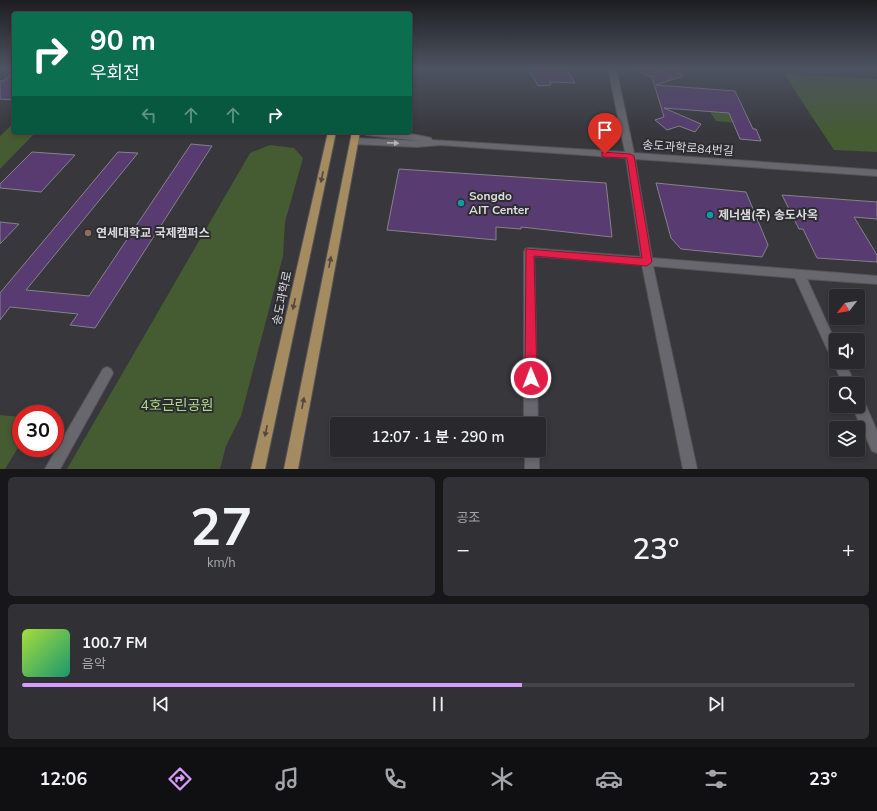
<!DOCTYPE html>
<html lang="ko">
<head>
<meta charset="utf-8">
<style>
	:root { --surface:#29292d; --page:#313135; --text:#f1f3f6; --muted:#a5a6aa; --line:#454549; --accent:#d59cfb }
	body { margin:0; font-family:"Nunito Sans","Noto Sans KR",sans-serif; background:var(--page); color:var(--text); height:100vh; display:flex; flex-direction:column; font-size:15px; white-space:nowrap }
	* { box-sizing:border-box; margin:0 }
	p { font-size:13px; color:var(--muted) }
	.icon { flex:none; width:22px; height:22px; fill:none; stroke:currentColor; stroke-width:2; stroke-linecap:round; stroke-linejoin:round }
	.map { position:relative; height:469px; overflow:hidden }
	.side { display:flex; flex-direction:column; gap:8px; padding:8px; background:#171719; flex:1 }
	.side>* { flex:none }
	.top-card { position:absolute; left:12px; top:12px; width:400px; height:122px; border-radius:4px; box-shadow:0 2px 6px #0003,0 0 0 1px var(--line); background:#0b6e4f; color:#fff; overflow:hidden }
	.needle { width:26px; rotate:239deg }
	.controls { position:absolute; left:829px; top:289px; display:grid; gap:8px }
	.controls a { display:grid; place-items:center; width:36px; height:36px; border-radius:4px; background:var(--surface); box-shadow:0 2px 6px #0003,0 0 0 1px var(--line); font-size:20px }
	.speed { position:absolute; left:12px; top:405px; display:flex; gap:8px; font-size:20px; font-weight:700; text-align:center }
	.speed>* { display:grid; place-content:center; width:52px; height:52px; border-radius:50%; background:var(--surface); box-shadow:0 2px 6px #0003,0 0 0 1px var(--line); line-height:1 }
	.speed .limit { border:6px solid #d22; background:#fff; color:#111 }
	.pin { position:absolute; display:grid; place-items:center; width:34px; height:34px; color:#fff; margin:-41px -17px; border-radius:50% 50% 50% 0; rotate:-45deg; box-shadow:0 0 4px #0007 }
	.pin .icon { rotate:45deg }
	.me { position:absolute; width:44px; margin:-22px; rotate:359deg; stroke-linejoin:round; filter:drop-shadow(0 0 3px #0008) }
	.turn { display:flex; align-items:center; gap:14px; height:84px; padding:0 12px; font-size:18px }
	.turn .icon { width:52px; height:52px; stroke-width:2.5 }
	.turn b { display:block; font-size:28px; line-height:34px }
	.lanes { display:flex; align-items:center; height:38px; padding:0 12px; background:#0003; justify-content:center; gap:20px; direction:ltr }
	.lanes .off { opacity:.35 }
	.big { font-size:30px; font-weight:600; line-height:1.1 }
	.side .tile { flex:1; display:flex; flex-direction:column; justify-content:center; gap:6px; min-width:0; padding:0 14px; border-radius:6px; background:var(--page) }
	.side .dial { align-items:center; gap:0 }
	.dial b { font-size:52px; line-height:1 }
	.song { display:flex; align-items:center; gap:12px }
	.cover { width:48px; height:48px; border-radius:6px; background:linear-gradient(135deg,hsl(80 70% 55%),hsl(160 70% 35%)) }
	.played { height:4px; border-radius:2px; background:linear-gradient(90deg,var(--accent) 60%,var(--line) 60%) }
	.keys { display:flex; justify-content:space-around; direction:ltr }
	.heat { display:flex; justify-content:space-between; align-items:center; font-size:22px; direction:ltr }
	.side .tiles { flex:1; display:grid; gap:8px; grid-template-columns:1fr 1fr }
	.tile:last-child { grid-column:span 2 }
	.trip { position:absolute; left:330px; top:417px; width:216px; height:40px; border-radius:4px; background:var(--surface); box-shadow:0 2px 6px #0003,0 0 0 1px var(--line); font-weight:600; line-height:40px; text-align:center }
	.dock { display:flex; height:64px; justify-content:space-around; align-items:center; background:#101012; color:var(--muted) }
	.dock .icon { width:28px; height:28px }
	.dock .selected { color:var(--accent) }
	.dock b { font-size:18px; color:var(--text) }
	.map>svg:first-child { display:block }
	.green { fill:#455b32 }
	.building { fill:#573b71; stroke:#858388 }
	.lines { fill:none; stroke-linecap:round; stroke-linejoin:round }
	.minor-casing { stroke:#545358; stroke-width:2 }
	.major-casing { stroke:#545358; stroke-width:2 }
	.minor { fill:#68676d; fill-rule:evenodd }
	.major { fill:#a48b60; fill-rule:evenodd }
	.oneway { fill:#b3b3b7 }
	.oneway2 { fill:#51493f }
	.route { fill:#e11d48; stroke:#92132f }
	.culture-dot { fill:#0f9aa8; stroke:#2d2d31; stroke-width:1.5 }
	.education-dot { fill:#8d6e63; stroke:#2d2d31; stroke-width:1.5 }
	.labels { text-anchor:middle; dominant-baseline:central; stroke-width:4; stroke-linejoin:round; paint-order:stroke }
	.street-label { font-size:12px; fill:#dcdcdf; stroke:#2d2d31 }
	.poi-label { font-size:12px; font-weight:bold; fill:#dcdcdf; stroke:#2d2d31; text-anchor:start }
	.near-park-label { font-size:14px; fill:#acda85; stroke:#2d2d31 }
</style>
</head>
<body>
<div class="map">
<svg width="877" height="469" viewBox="0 0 877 469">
	<rect width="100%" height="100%" fill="#37373c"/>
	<!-- green -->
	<path class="green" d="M784,74L877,79V152L834,150Z
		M723,91L738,123L716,121L707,107Z
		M14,123V132H36L0,169V136Z
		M270,145L294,148L303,158L285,222L283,256L241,416L226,446L220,469H67L250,153Z
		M0,415L21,417V443L5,469H0Z"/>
	<!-- building -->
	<path class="building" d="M528,68H566L575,83L550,82L551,85L538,86Z
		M630,68H652L662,72L673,68L683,76L656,85L735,91L753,129H756L761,141L740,139L729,113L664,108L701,124L695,132L679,126L667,130L655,120L664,117L652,77Z
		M14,72V100L0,99V81H3Z
		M191,144L212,146L95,328L70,325L78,314L10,307L0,320V293L118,152L138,153L26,290L89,296Z
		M32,152L75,155L41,192L0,188V184Z
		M399,169L606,183L612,237L521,227V229L496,227V240L387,230Z
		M656,183L746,192L768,245L762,257L681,249L671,238Z
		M782,195L877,202V219L854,217L877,255V262L817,258L803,229H799Z
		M0,222L19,224L0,244Z"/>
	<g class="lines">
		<defs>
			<path id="minor" d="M608,68H616L634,153L877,170V176L635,159L652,258L877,276V284L807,279L836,343V362H845L855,384H843L795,278L653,266L697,469H683L642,265L534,256L538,424H524V252L525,249L529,248L641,257L626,158L440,145L417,147L354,144L350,141L354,138L421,141L366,135L362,132C386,132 408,132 431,138L432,140L625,152Z
				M107,367L111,369L113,373L111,377L60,469H45L103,369Z
				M858,398L863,399L877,431V453L872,451L852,406H858Z
				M525,450H539V469H525Z"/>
			<path id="major" d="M328,132H336L265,469H251Z
				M352,132H360L298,469H284Z"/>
		</defs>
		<!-- minor casing -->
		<use href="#minor" class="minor-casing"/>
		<!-- major casing -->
		<use href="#major" class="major-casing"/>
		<!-- minor -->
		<use href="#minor" class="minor"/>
		<!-- major -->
		<use href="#major" class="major"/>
	</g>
	<!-- one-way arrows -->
	<defs><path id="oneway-solid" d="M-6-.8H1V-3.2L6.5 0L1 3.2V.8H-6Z"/></defs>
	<use class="oneway" href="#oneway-solid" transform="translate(393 143) rotate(2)"/>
	<g class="oneway2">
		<use href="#oneway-solid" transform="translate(322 177) rotate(102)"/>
		<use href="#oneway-solid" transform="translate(330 262) rotate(-79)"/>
		<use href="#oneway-solid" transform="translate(294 304) rotate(102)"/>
		<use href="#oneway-solid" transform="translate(303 403) rotate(-79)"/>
		<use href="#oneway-solid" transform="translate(266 431) rotate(102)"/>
	</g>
	<!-- sky -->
	<linearGradient id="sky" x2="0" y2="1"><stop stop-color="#1e1e21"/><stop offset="0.51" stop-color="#4d5361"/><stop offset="1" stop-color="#4d5361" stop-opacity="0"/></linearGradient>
	<rect width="877" height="134" fill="url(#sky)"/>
	<!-- route -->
	<path class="route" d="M602,152L630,154L634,156L652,262L647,266L534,256L537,378L535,382L531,384L527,382L525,378L526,249L642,258L627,158L605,157L602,156Z"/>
	<!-- markers -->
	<g class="culture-dot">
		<circle cx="461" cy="203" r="4"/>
		<circle cx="710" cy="215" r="4"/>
	</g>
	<circle class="education-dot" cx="88" cy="233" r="4"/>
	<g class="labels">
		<!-- street labels -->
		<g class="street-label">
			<text transform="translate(688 148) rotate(4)">송도과학로84번길</text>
			<text transform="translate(282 298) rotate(-78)">송도과학로</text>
		</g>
		<!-- poi labels -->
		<g class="poi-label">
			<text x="469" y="196">Songdo<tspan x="469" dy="14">AIT Center</tspan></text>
			<text x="718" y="215">제너샘(주) 송도사옥</text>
			<text x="96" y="233">연세대학교 국제캠퍼스</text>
		</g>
		<!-- near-park labels -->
		<g class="near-park-label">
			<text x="177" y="405">4호근린공원</text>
		</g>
	</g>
</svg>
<div class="controls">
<a><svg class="needle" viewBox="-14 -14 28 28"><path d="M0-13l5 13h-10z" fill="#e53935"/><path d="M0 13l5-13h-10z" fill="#a5a6aa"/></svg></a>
<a><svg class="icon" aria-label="sound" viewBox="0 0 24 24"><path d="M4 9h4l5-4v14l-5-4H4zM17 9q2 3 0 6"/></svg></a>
<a><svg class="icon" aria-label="search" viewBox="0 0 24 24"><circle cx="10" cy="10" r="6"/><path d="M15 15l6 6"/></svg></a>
<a><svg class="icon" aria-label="layers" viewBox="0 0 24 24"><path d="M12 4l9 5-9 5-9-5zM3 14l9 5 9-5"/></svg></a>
</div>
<div class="speed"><div class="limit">30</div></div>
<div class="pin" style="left:605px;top:154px;background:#d93025"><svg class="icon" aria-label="arrive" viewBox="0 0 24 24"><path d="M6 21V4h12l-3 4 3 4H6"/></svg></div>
<svg class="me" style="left:531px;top:378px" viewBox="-20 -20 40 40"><circle r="17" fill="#e11d48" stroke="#fff" stroke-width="3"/><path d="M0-11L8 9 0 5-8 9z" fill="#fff"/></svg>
<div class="trip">12:07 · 1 분 · 290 m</div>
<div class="top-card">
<div class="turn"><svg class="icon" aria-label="right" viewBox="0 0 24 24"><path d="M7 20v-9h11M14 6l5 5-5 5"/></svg><div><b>90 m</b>우회전</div></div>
<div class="lanes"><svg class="icon off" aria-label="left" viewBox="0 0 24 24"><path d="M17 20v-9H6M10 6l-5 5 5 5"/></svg><svg class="icon off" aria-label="ahead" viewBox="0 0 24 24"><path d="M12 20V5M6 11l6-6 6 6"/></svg><svg class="icon off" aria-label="ahead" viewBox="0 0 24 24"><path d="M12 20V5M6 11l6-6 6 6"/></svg><svg class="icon" aria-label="right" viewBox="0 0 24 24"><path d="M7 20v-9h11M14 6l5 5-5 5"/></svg></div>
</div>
</div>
<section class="side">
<div class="tiles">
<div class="tile dial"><b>27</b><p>km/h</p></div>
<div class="tile"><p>공조</p>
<div class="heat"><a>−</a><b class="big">23°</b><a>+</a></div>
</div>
<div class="tile">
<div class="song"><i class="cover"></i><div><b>100.7 FM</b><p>음악</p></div></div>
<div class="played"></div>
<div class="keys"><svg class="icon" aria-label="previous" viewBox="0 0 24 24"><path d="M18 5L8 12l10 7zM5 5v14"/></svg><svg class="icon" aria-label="pause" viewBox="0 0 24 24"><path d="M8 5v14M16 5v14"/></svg><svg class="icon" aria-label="next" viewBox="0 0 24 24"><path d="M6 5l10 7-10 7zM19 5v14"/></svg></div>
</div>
</div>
</section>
<nav class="dock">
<b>12:06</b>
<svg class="icon selected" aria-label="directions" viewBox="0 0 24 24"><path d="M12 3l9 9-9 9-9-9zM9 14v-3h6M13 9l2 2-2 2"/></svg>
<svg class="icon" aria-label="music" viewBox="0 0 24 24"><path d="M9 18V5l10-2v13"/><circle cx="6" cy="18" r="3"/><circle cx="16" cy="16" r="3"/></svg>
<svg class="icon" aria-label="phone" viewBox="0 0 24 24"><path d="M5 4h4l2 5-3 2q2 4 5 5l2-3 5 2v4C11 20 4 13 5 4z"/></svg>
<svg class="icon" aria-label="climate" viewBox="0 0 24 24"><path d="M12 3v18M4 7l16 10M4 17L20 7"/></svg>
<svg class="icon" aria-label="car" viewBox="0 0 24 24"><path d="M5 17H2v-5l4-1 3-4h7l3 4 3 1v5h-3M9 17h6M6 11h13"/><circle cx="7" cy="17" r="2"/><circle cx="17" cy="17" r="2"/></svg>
<svg class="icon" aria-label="filters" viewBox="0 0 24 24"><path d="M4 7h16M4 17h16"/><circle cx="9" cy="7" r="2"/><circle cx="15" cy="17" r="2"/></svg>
<b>23°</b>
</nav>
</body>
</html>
